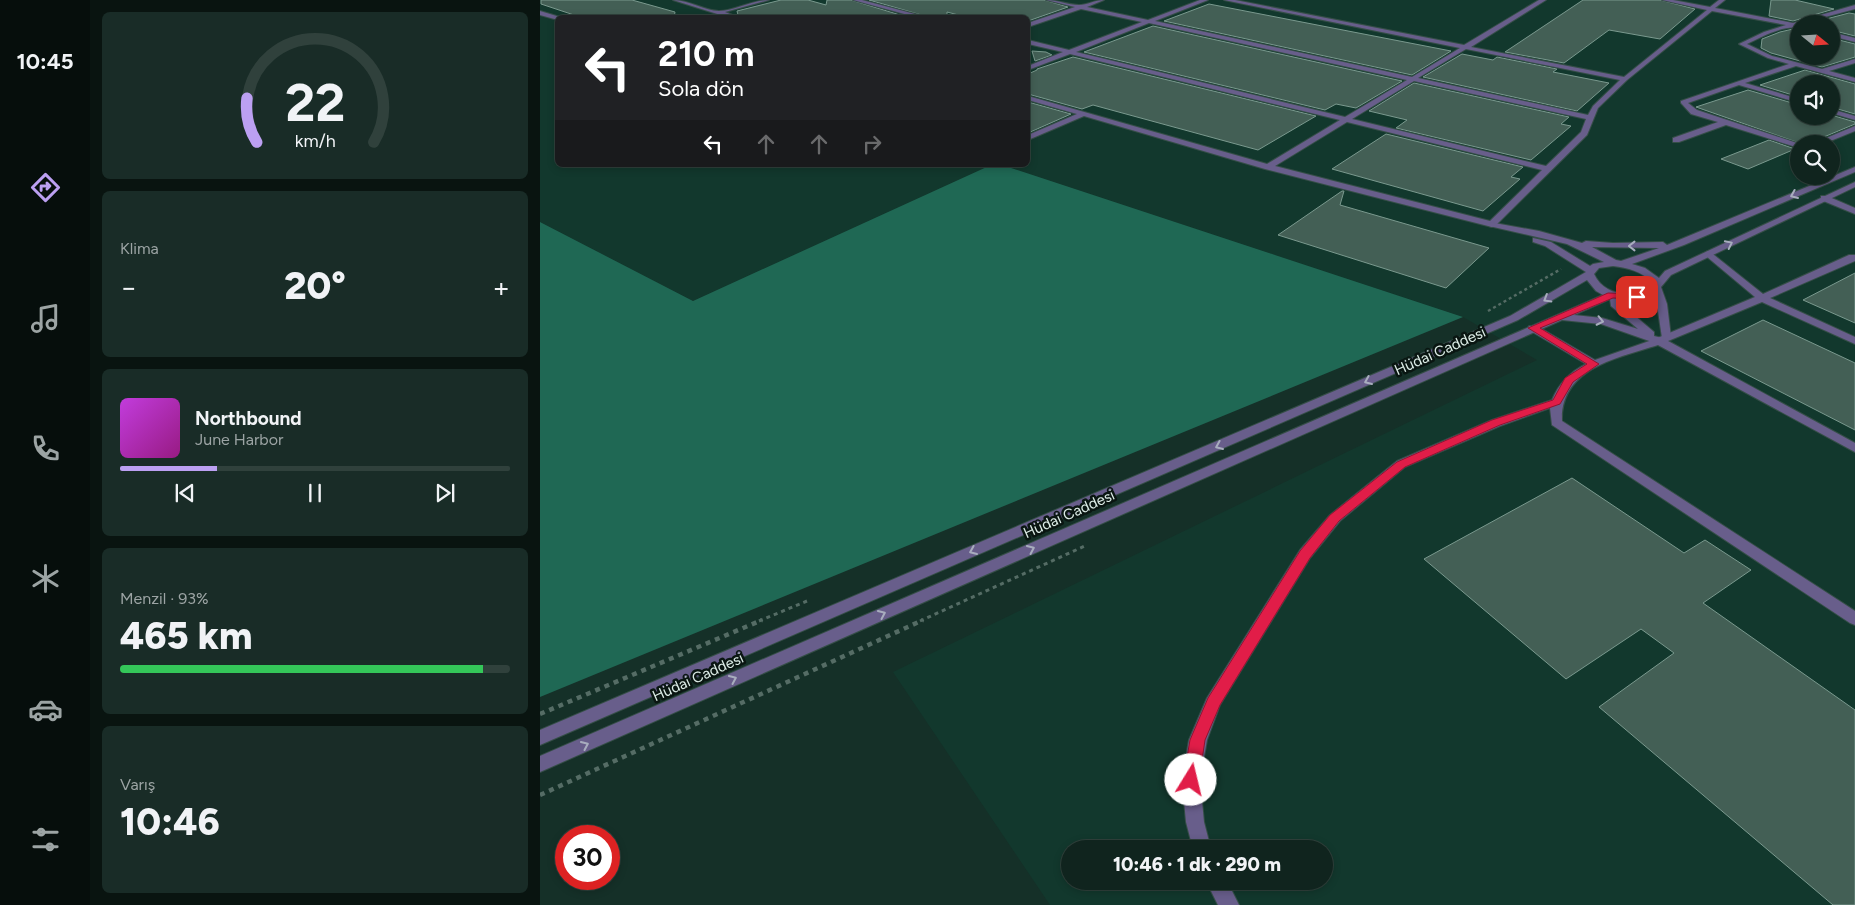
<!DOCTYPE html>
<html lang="tr">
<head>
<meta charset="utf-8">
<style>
	:root { --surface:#10241e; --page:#192c27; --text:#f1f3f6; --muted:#9ca4a4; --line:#30413c; --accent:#bca0f2 }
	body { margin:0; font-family:Figtree,sans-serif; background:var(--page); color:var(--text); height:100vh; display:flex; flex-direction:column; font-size:19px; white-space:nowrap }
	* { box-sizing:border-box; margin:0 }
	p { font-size:16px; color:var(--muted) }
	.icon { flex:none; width:28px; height:28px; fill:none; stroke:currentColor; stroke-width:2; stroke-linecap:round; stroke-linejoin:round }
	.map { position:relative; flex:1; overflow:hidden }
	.side { display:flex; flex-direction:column; gap:12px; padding:12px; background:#091410; width:450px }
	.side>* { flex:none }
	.banner { position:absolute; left:15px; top:15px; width:475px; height:152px; border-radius:8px; box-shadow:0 2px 8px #0003,0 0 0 1px var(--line); background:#202124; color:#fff; overflow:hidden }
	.needle { width:32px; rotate:108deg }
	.controls { position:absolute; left:1250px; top:15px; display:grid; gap:10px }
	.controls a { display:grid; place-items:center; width:50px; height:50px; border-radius:50%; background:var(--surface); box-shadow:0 2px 8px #0003,0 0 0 1px var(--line); font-size:25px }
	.speed { position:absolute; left:15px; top:825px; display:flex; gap:10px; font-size:25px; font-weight:700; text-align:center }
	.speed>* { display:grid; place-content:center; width:65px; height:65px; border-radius:50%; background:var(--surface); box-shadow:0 2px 8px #0003,0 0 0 1px var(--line); line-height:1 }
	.speed .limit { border:8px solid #d22; background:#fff; color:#111 }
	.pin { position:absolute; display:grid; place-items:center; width:42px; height:42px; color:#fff; margin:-21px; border-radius:10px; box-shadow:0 2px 8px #0006 }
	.me { position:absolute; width:55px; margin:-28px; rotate:9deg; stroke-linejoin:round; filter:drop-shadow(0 0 4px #0008) }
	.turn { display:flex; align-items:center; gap:18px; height:105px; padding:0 20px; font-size:22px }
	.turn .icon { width:65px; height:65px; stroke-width:2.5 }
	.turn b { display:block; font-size:35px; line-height:42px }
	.lanes { display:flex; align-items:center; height:48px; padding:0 20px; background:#0003; justify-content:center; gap:25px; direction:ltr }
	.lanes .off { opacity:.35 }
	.big { font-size:38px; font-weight:800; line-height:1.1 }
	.side .widget { flex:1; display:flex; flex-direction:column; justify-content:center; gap:8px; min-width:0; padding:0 18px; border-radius:8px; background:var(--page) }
	.side .dial { align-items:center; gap:0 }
	.dial svg { height:130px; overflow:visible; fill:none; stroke:var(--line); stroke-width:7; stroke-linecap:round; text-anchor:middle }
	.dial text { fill:var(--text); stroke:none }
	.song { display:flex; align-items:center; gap:15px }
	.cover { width:60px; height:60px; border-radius:8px; background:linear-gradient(135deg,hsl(290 70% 55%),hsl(310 70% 35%)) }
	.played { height:5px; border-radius:2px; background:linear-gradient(90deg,var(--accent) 25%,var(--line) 25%) }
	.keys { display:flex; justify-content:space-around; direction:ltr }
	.heat { display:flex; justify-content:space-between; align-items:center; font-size:28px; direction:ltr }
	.charge { height:8px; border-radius:4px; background:linear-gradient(90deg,#34c759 93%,var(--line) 0) }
	.trip { position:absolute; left:521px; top:840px; width:272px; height:50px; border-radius:25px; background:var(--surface); box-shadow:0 2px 8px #0003,0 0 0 1px var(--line); font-weight:800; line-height:50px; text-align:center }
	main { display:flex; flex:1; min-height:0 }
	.menu { display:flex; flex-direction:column; width:90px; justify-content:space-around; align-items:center; background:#060e0c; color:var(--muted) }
	.menu .icon { width:35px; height:35px }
	.menu .on { color:var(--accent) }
	.menu b { font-size:22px; color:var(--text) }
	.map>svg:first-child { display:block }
	.built { fill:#12382d; fill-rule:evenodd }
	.forest { fill:#1f6854 }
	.building { fill:#435f55; stroke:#7a998e }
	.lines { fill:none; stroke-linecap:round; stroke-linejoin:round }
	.minor-casing { stroke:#354e47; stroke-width:2 }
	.tertiary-casing { stroke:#354e47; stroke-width:2 }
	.path-far2 { stroke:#556c65; stroke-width:2.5; stroke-dasharray:3 3; stroke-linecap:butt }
	.path-far1 { stroke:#556c65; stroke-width:3; stroke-dasharray:4 4; stroke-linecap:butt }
	.path { stroke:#556c65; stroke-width:4.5; stroke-dasharray:5 5; stroke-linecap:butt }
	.minor { fill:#685e8b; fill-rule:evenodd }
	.tertiary { fill:#685e8b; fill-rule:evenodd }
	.oneway { stroke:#a8adbe }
	.route { fill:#e11d48; stroke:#92132f }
	.labels { text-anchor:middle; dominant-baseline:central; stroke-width:5; stroke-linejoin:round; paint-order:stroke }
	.street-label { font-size:15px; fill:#ddede7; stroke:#0a1612 }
</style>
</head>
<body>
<main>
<nav class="menu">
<b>10:45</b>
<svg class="icon on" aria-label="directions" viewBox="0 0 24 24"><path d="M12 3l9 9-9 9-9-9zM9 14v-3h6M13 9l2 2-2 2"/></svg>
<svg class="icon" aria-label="music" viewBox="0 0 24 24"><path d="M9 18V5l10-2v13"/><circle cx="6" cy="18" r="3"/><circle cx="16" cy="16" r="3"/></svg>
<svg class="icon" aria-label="phone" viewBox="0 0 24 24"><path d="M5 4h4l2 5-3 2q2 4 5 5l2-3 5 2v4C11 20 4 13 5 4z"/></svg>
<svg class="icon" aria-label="climate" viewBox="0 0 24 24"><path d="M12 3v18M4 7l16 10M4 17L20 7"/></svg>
<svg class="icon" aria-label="car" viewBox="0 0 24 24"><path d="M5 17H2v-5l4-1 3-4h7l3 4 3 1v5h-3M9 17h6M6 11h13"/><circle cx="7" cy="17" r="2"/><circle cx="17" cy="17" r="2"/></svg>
<svg class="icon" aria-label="filters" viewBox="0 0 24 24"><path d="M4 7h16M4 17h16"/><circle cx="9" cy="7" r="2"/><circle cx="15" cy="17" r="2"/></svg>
</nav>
<section class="side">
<div class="widget dial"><svg viewBox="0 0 100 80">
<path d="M14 69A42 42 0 1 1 86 69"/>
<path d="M14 69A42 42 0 0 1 8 42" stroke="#bca0f2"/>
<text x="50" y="56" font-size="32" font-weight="700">22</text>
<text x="50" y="72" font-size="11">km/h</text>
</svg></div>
<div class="widget"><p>Klima</p>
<div class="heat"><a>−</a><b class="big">20°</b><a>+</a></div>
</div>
<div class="widget">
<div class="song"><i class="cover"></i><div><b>Northbound</b><p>June Harbor</p></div></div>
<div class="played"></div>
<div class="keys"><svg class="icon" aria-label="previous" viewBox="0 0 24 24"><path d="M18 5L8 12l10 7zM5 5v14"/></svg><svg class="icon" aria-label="pause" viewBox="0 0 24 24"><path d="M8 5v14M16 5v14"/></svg><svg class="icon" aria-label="next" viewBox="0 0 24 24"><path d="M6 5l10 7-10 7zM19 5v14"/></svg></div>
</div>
<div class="widget"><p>Menzil · 93%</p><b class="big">465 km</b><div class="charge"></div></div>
<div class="widget"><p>Varış</p><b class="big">10:46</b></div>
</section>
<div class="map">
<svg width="1315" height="905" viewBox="0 0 1315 905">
	<rect width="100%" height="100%" fill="#153028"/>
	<!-- built -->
	<path class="built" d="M0,0H1315V905H510L353,672L997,360L923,317L462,165H488V18H18V165H451L153,301L0,222ZM1259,24H1291V56H1259ZM1259,84H1291V116H1259ZM1259,144H1291V176H1259ZM530,849H785V881H530Z"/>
	<!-- forest -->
	<path class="forest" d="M451,165H462L923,317L0,697V222L153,301Z"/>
	<!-- building -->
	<path class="building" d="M1,0H92L135,12L134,18H43L1,4Z
		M241,0H268L286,5L287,0H311L370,18H202L198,15L197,11Z
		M329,0H504L528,7L488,21V18H430L407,12V18H392Z
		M1043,0H1120L1155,9L1120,39L1069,30L1024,63L965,52Z
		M1231,0H1255L1294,9L1253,21L1229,16Z
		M669,4L911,51L872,75L624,21Z
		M1309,13L1315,14V36L1291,30V24H1267Z
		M613,26L862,81L816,108L796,104L785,110L544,52Z
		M1253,29L1259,30V56H1291V38L1315,44V57L1282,67L1231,53L1221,48L1222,39L1240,32Z
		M492,51L506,52L512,55L495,61Z
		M922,54L953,60L957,57L1017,69L1013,72L1069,83L1037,111L883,77Z
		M533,57L776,116L718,150L553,105L542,109L488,94V74L497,70V69Z
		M1265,70L1315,84V114L1291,107V84H1259V97L1220,85Z
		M874,83L1029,117L1021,124L1031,126L991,160L856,128L867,120L829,111Z
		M1208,90L1259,105V116L1291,115L1315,122V124L1267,144H1262L1156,107Z
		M488,102L531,114L488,133Z
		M846,134L983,167L971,177L980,179L943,211L792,169Z
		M1229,140L1255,149L1208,169L1181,159Z
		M802,191H804L800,205L949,248L906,288L738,235Z
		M1315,273V323L1263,300Z
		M1223,320L1315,363V430L1161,351Z
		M1032,478L1144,553L1165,540L1211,570L1163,603L1315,710V905H1293L1059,707L1134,653L1101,629L1026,679L884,559Z"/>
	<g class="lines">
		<defs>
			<path id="minor" d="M133,0C149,0 165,11 179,11C195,11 211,0 229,0L185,12L200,18H190Z
				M313,0H322L390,18H379Z
				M506,0C518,0 528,5 539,5C547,5 555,0 564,0L547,7L608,20L660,0H668L615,21L872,77L920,48L684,0H695L924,45L999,0H1006L931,47L1084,77L1167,10L1122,0H1133L1170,7L1179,0H1185L1175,8L1253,23L1315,5V9L1259,24V28C1243,25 1221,37 1207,44L1232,56L1282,69L1315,59V63L1289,71L1315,78V82L1256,66L1205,83L1259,99V103L1199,85L1148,103L1157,110L1260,144L1259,148L1186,125L1139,142H1133V138L1178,122L1151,114L1141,103V101L1249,64L1228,58L1199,44L1224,32L1246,25L1172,11L1087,80L1058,108L1047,135L955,226L952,227L725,169L544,116L488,140V135L537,114L488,100V96L727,164L800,120L530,54L488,70V66L523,52L488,44V40L529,50L602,22L541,9L488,27V23L535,7ZM609,23L867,80L805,117L536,52ZM926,49L1080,80L1053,106L1048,115L878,78ZM874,81L1046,119L1041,132L1006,166L812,119ZM807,122L1002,170L950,221L735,166Z
				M0,11L20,17V18H18V20L0,15Z
				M1291,32L1315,38V42L1291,36Z
				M1291,109L1315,116V120L1291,113Z
				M1315,126V131L1283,144H1272Z
				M1281,196H1287L1315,208V214L1281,200Z
				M1169,251L1223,294L1309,255H1315V261L1230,298L1315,337V344L1222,302L1128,341L1315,443V452L1118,345C1078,358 1020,368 1022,421L1315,611V625L1310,623L1012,425L1010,408L960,426L865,467L800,521L770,558L680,705L667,740L660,780L664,822L671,849H653L646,822L642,780L649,740L667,698L760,550L790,515L857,461L952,420L1012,400C1019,383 1030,372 1046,364L989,330L988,328L989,326H997L1055,360L1115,339L1215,297L1166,256V252Z
				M666,881H687L699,905H678Z"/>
			<path id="tertiary" d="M1315,167V172L1144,245L1092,264L1105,268L1119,278L1125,271L1315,182V187L1131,275L1121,287L1127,304L1131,337L1130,339L1123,340V343H1115L1061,324L1022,320L0,772V756L1063,295L1056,291L1047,280L978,320L0,745V730L970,316L1046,272L1005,246L993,242V238L1011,242L1050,266L1053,264L1064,262L1027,244L949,226V222L999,231L1042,243L1046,241L1073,243L1123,242L1127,245ZM1052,247L1119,248L1081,261L1076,260ZM1073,266C1088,268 1101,271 1112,282L1111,288C1092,298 1064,296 1054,274L1059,268ZM1113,294L1117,304L1122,338L1114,336V332L1080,303V299H1099ZM1070,299L1071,306L1098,329L1062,318L1034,315Z"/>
		</defs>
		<!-- minor casing -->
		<use href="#minor" class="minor-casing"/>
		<!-- tertiary casing -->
		<use href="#tertiary" class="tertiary-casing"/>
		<!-- path-far2 -->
		<path class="path-far2" d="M948,311L1021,269"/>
		<!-- path-far1 -->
		<path class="path-far1" d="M219,621L267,601
			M380,621L547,545"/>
		<!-- path -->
		<path class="path" d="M0,714L222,620
			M0,795L383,620"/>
		<!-- minor -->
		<use href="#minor" class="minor"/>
		<!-- tertiary -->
		<use href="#tertiary" class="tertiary"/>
	</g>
	<!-- one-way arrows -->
	<defs><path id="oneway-chevron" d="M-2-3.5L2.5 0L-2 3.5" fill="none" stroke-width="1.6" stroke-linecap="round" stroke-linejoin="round" transform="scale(1.25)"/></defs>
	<g class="oneway">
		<use href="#oneway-chevron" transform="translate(1254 195) rotate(157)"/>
		<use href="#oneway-chevron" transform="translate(1189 244) rotate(-26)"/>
		<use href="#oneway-chevron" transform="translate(1092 246) rotate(-180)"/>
		<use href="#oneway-chevron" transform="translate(1007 299) rotate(149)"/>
		<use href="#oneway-chevron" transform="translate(1060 321) rotate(12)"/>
		<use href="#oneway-chevron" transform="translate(828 381) rotate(157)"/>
		<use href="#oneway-chevron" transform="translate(679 446) rotate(157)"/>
		<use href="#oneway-chevron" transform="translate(491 549) rotate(-24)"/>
		<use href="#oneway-chevron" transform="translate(433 551) rotate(157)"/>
		<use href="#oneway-chevron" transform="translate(342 614) rotate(-24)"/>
		<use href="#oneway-chevron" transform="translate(193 679) rotate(-24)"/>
		<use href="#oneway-chevron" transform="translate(45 745) rotate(-24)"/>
	</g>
	<!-- route -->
	<path class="route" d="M1068,293L1097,294L1101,297L1097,299L1073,298L1000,328L1059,364L1033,382L1020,404L960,425L865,467L799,521L770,558L680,705L665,740L659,780L657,785L651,787L646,785L643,780L650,740L668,698L760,551L790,515L857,462L952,420L1013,400L1025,378L1047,364L988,328Z"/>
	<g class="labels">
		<!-- street labels -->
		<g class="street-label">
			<text transform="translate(900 351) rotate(-24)">Hüdai Caddesi</text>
			<text transform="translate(529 514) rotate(-24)">Hüdai Caddesi</text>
			<text transform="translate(158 677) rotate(-24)">Hüdai Caddesi</text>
		</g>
	</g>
</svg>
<div class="controls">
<a><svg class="needle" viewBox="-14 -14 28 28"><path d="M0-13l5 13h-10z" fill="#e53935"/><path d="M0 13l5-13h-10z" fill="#9ca4a4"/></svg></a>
<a><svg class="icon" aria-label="sound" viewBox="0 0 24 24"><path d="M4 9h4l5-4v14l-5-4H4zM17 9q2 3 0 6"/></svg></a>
<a><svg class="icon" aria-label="search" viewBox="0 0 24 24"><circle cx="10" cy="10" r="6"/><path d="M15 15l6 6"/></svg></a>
</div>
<div class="speed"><div class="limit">30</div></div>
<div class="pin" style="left:1097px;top:297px;background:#d93025"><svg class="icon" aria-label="arrive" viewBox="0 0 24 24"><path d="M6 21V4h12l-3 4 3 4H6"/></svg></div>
<svg class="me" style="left:651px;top:780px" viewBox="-20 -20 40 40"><circle r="19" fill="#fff"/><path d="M0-13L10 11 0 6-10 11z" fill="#e11d48"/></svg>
<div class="trip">10:46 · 1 dk · 290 m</div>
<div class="banner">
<div class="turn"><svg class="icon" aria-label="left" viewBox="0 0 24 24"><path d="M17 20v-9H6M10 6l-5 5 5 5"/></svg><div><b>210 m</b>Sola dön</div></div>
<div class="lanes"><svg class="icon" aria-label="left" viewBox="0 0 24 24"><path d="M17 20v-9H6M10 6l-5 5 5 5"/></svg><svg class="icon off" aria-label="ahead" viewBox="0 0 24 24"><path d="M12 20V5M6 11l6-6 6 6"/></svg><svg class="icon off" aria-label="ahead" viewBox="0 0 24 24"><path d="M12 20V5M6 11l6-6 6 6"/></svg><svg class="icon off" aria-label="right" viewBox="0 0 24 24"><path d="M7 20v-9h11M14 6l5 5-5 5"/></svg></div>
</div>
</div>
</main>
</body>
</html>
